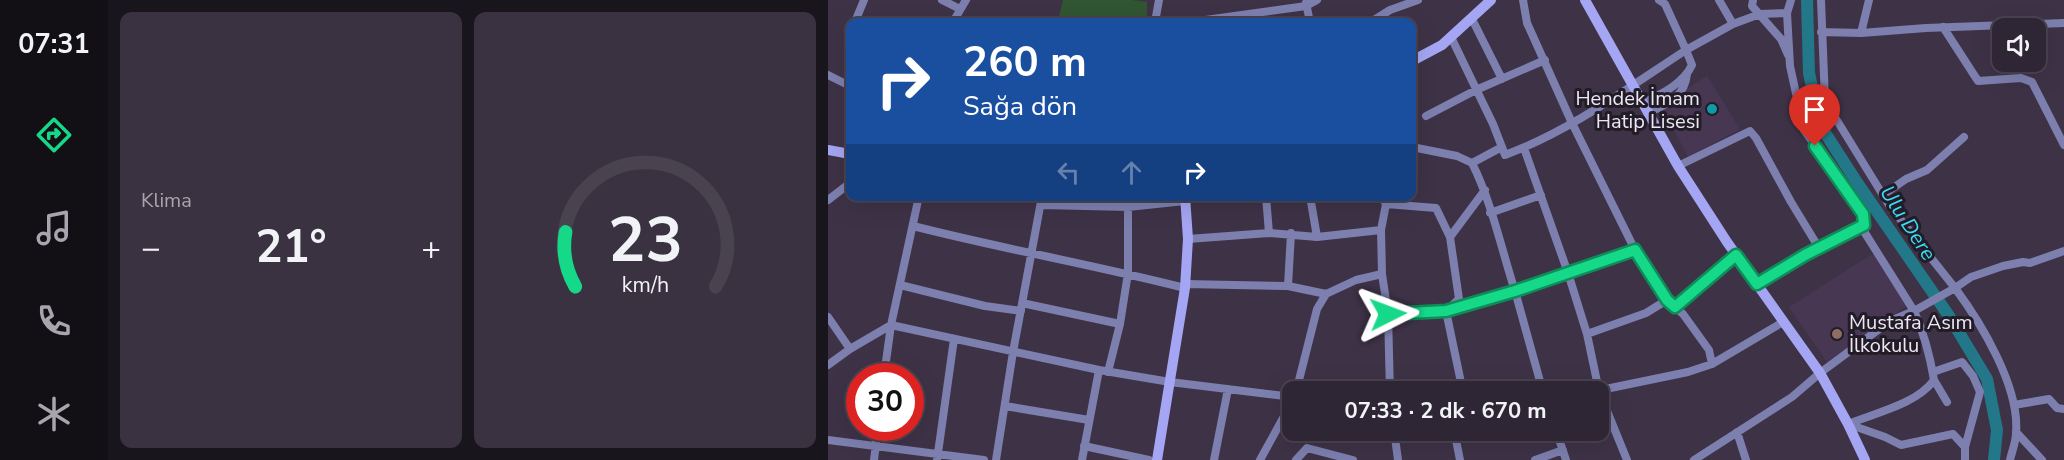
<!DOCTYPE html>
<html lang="tr">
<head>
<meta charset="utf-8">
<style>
	:root { --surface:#2e2635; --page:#3a3241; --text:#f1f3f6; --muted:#a7a5ad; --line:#494350; --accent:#15d989 }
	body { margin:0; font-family:"Nunito Sans",sans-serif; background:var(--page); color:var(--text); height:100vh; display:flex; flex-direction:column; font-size:22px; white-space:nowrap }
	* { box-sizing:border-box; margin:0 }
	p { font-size:20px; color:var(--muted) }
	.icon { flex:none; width:33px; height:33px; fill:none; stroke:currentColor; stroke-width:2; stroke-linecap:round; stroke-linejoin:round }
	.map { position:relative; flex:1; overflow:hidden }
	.drawer { display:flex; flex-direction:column; gap:12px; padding:12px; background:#19151d; width:720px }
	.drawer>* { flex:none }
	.hud { position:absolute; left:18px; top:18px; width:570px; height:183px; border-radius:12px; box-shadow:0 6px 24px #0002,0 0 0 2px var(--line); background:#1a4fa0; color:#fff; overflow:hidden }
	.fabs { position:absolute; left:1164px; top:18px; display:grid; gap:12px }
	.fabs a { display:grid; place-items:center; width:54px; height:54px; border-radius:12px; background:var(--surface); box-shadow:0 6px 24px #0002,0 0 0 2px var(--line); font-size:30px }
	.speed { position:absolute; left:18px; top:363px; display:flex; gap:12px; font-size:30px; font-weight:700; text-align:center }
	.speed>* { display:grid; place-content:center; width:78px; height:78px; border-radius:50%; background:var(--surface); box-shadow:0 6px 24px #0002,0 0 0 2px var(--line); line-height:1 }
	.speed .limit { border:9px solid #d22; background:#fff; color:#111 }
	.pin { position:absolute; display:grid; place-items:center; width:51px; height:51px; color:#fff; margin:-62px -26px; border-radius:50% 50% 50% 0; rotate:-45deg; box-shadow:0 0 6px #0007 }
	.pin .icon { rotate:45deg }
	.me { position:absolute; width:66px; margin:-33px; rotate:87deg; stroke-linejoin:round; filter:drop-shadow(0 0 4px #0008) }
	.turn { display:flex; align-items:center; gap:21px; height:126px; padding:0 18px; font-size:27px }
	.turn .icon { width:78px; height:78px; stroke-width:2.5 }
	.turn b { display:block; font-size:42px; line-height:51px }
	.lanes { display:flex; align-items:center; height:57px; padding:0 18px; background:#0003; justify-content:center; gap:30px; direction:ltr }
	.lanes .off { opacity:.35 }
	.big { font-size:45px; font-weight:700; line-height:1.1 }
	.drawer .tile { flex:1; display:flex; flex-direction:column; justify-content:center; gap:9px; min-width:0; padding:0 21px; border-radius:12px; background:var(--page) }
	.drawer .dial { align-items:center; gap:0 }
	.dial svg { height:156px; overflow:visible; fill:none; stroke:var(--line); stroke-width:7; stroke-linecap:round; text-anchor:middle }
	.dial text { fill:var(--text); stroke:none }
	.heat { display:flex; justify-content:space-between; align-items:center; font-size:33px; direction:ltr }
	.drawer .tiles { flex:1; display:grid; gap:12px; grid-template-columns:repeat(2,1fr) }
	.trip { position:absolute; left:454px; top:381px; width:327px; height:60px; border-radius:12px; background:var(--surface); box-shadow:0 6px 24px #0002,0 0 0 2px var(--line); font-weight:700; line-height:60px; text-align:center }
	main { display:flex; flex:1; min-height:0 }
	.tabs { display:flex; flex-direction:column; width:108px; justify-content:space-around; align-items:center; background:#120f15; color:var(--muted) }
	.tabs .icon { width:42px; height:42px }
	.tabs .active { color:var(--accent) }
	.tabs b { font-size:27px; color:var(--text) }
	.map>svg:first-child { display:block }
	.built { fill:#473753 }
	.green { fill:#315632 }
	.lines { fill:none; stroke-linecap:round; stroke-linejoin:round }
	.river { stroke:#227889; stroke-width:12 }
	.street { stroke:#7d7faf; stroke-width:8 }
	.secondary { stroke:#a4a6f3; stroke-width:10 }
	.route-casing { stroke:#0e8d59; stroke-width:15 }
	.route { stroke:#15d989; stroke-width:10 }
	.culture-dot { fill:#0f9aa8; stroke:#221c26; stroke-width:2 }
	.education-dot { fill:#8d6e63; stroke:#221c26; stroke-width:2 }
	.labels { text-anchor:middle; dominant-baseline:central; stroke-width:6; stroke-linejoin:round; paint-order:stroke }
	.poi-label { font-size:20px; fill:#ede6f4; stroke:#221c26; text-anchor:end }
	.water-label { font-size:21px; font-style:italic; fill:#3bdbfa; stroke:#221c26 }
</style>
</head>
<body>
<main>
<nav class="tabs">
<b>07:31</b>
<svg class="icon active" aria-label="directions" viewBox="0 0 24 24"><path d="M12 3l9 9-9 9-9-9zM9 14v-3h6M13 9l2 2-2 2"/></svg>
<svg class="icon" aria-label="music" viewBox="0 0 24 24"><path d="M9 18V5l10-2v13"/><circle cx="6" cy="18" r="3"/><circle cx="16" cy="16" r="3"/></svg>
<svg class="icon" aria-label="phone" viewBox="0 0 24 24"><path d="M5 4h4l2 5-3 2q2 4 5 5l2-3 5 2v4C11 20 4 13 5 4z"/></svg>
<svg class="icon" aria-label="climate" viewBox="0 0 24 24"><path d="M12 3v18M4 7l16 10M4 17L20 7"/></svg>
</nav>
<section class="drawer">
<div class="tiles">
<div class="tile"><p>Klima</p>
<div class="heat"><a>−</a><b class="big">21°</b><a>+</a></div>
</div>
<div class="tile dial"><svg viewBox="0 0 100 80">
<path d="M14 69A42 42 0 1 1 86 69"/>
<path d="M14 69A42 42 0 0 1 9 41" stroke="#15d989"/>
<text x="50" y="56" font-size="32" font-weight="700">23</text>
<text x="50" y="72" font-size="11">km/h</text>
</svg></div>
</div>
</section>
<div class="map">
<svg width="1236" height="460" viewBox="0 0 1236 460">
	<rect width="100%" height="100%" fill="#3e3247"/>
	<!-- built -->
	<path class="built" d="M879,76L912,129L860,157L833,105Z
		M1046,253L1078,306L999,362L961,307Z"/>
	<!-- green -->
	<path class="green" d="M235,0H303L319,2V22H230Z"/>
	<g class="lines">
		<!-- river -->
		<path class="river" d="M979,0L981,73L992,125L1030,184L1121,316L1159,379L1169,430L1166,460"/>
		<!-- street -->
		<path class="street" d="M114,0L132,9
			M695,0L699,23L744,123L807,250L839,300L855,314L881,350L884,364
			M891,0L905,24
			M925,0L924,6L953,39L960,55
			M993,0L997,101L1061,205L1127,288L1086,311C1096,333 1102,356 1106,380C1089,404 1047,413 1020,424
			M478,3L482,22
			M959,13L963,0
			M644,19L674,79
			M27,22L36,0
			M125,22L138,0
			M327,22L331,0
			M363,22L478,6L489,0
			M543,22L562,10L590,0
			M1115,27L1150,81L1193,78L1204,82L1236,145
			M993,32L1033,33L1041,0
			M1033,33L1098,28L1236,23
			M623,37L665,124L677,155C742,131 800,88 858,50L837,4L831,0
			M0,75L22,86
			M815,103C833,94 855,84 864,65L858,50L905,24L932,14L959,13L962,66L976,130L1035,214L1037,233L1086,311L1062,321L992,373L964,397L866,460
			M820,113C839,104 857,97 859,74
			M598,116L648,90L717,60
			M584,147L629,156L644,163L674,147
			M696,148L740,273L759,334L771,391L799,460
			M644,163C664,203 673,248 687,291L807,250
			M850,166L922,131L928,138L963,202L991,248
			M1055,195L1078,179L1099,170L1136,137
			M438,196L441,233
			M553,196L558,204L553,230L554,274L560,314L562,392
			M0,200L22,183
			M558,204L608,208L622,237
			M213,205L300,207L357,201
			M662,213L713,195
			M85,226C175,249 267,265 357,288
			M489,237L553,230
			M360,239L441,233L489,237L482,196
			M357,284L460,286L463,233
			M929,284L977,255L1036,225
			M72,285L157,306L193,311
			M460,286L498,294L528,280L554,274
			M194,303L292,324
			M847,307L908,255
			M560,314L618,311L687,291L715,392
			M0,317L22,349
			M759,334L818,313L839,300
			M0,365L22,349L63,325L271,370L342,382L465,397
			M280,372L292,324L300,273V196
			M1105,372L1134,362L1145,376L1152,392L1137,447
			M56,376L63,325L91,196
			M1106,380L1119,402
			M768,391L860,372L884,364L955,322
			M468,392L489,309L498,294
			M635,392L618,311L631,299L622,237L657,190
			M1186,405L1221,399L1229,408L1236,409
			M177,406L261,420
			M1020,424L1057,437L1073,445L1125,434L1137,447V460
			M566,430L570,460
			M626,430L632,460
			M728,430L738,460
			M909,432L918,460
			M1188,432L1214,460
			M0,440L156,460
			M256,446L321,460
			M46,460L50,428
			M109,460L126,339
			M168,460L185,352L214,196
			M254,460L271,370
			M386,460L400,389
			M432,460L465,400
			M468,460L479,448L525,460
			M707,460L735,450
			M1182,460C1184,451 1188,442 1188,433C1192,387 1153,323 1127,288L1143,277L1175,266L1195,262L1202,263L1236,251"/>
		<!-- secondary -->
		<path class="secondary" d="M757,0L850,166L899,242L992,373L1020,424L1037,460
			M584,61L614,45L663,0
			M0,150L22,154
			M329,460L357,288L360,239L357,196"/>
	</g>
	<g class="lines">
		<defs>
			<path id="route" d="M560,314L618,311L687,291L807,250L839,300L847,307L908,255L929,284L977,255L1036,225L1035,214L987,146"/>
		</defs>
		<!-- route casing -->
		<use href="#route" class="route-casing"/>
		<!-- route -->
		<use href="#route" class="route"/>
	</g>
	<!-- markers -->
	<circle class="culture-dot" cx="884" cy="109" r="6"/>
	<circle class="education-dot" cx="1009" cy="334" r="6"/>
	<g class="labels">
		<!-- poi labels -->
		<g class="poi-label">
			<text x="872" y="98">Hendek İmam<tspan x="872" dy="23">Hatip Lisesi</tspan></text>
			<text x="1021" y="322" text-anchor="start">Mustafa Asım<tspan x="1021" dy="23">İlkokulu</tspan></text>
		</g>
		<!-- water labels -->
		<g class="water-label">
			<text transform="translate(1080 223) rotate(57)">Ulu Dere</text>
		</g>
	</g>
</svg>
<div class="fabs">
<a><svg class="icon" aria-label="sound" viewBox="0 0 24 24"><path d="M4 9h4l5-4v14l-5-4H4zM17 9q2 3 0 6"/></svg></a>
</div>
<div class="speed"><div class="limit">30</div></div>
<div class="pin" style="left:987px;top:146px;background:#d93025"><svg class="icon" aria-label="arrive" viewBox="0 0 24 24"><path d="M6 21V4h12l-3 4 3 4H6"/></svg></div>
<svg class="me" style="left:560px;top:314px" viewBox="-20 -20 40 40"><path d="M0-17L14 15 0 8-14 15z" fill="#15d989" stroke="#fff" stroke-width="4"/></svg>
<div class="trip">07:33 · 2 dk · 670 m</div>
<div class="hud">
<div class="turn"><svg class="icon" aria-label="right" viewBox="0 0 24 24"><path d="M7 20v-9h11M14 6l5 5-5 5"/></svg><div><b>260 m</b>Sağa dön</div></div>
<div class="lanes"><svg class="icon off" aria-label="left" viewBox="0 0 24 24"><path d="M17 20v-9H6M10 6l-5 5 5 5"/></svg><svg class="icon off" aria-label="ahead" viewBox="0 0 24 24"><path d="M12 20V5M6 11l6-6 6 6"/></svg><svg class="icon" aria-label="right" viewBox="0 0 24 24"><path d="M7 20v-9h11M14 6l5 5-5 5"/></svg></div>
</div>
</div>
</main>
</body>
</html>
